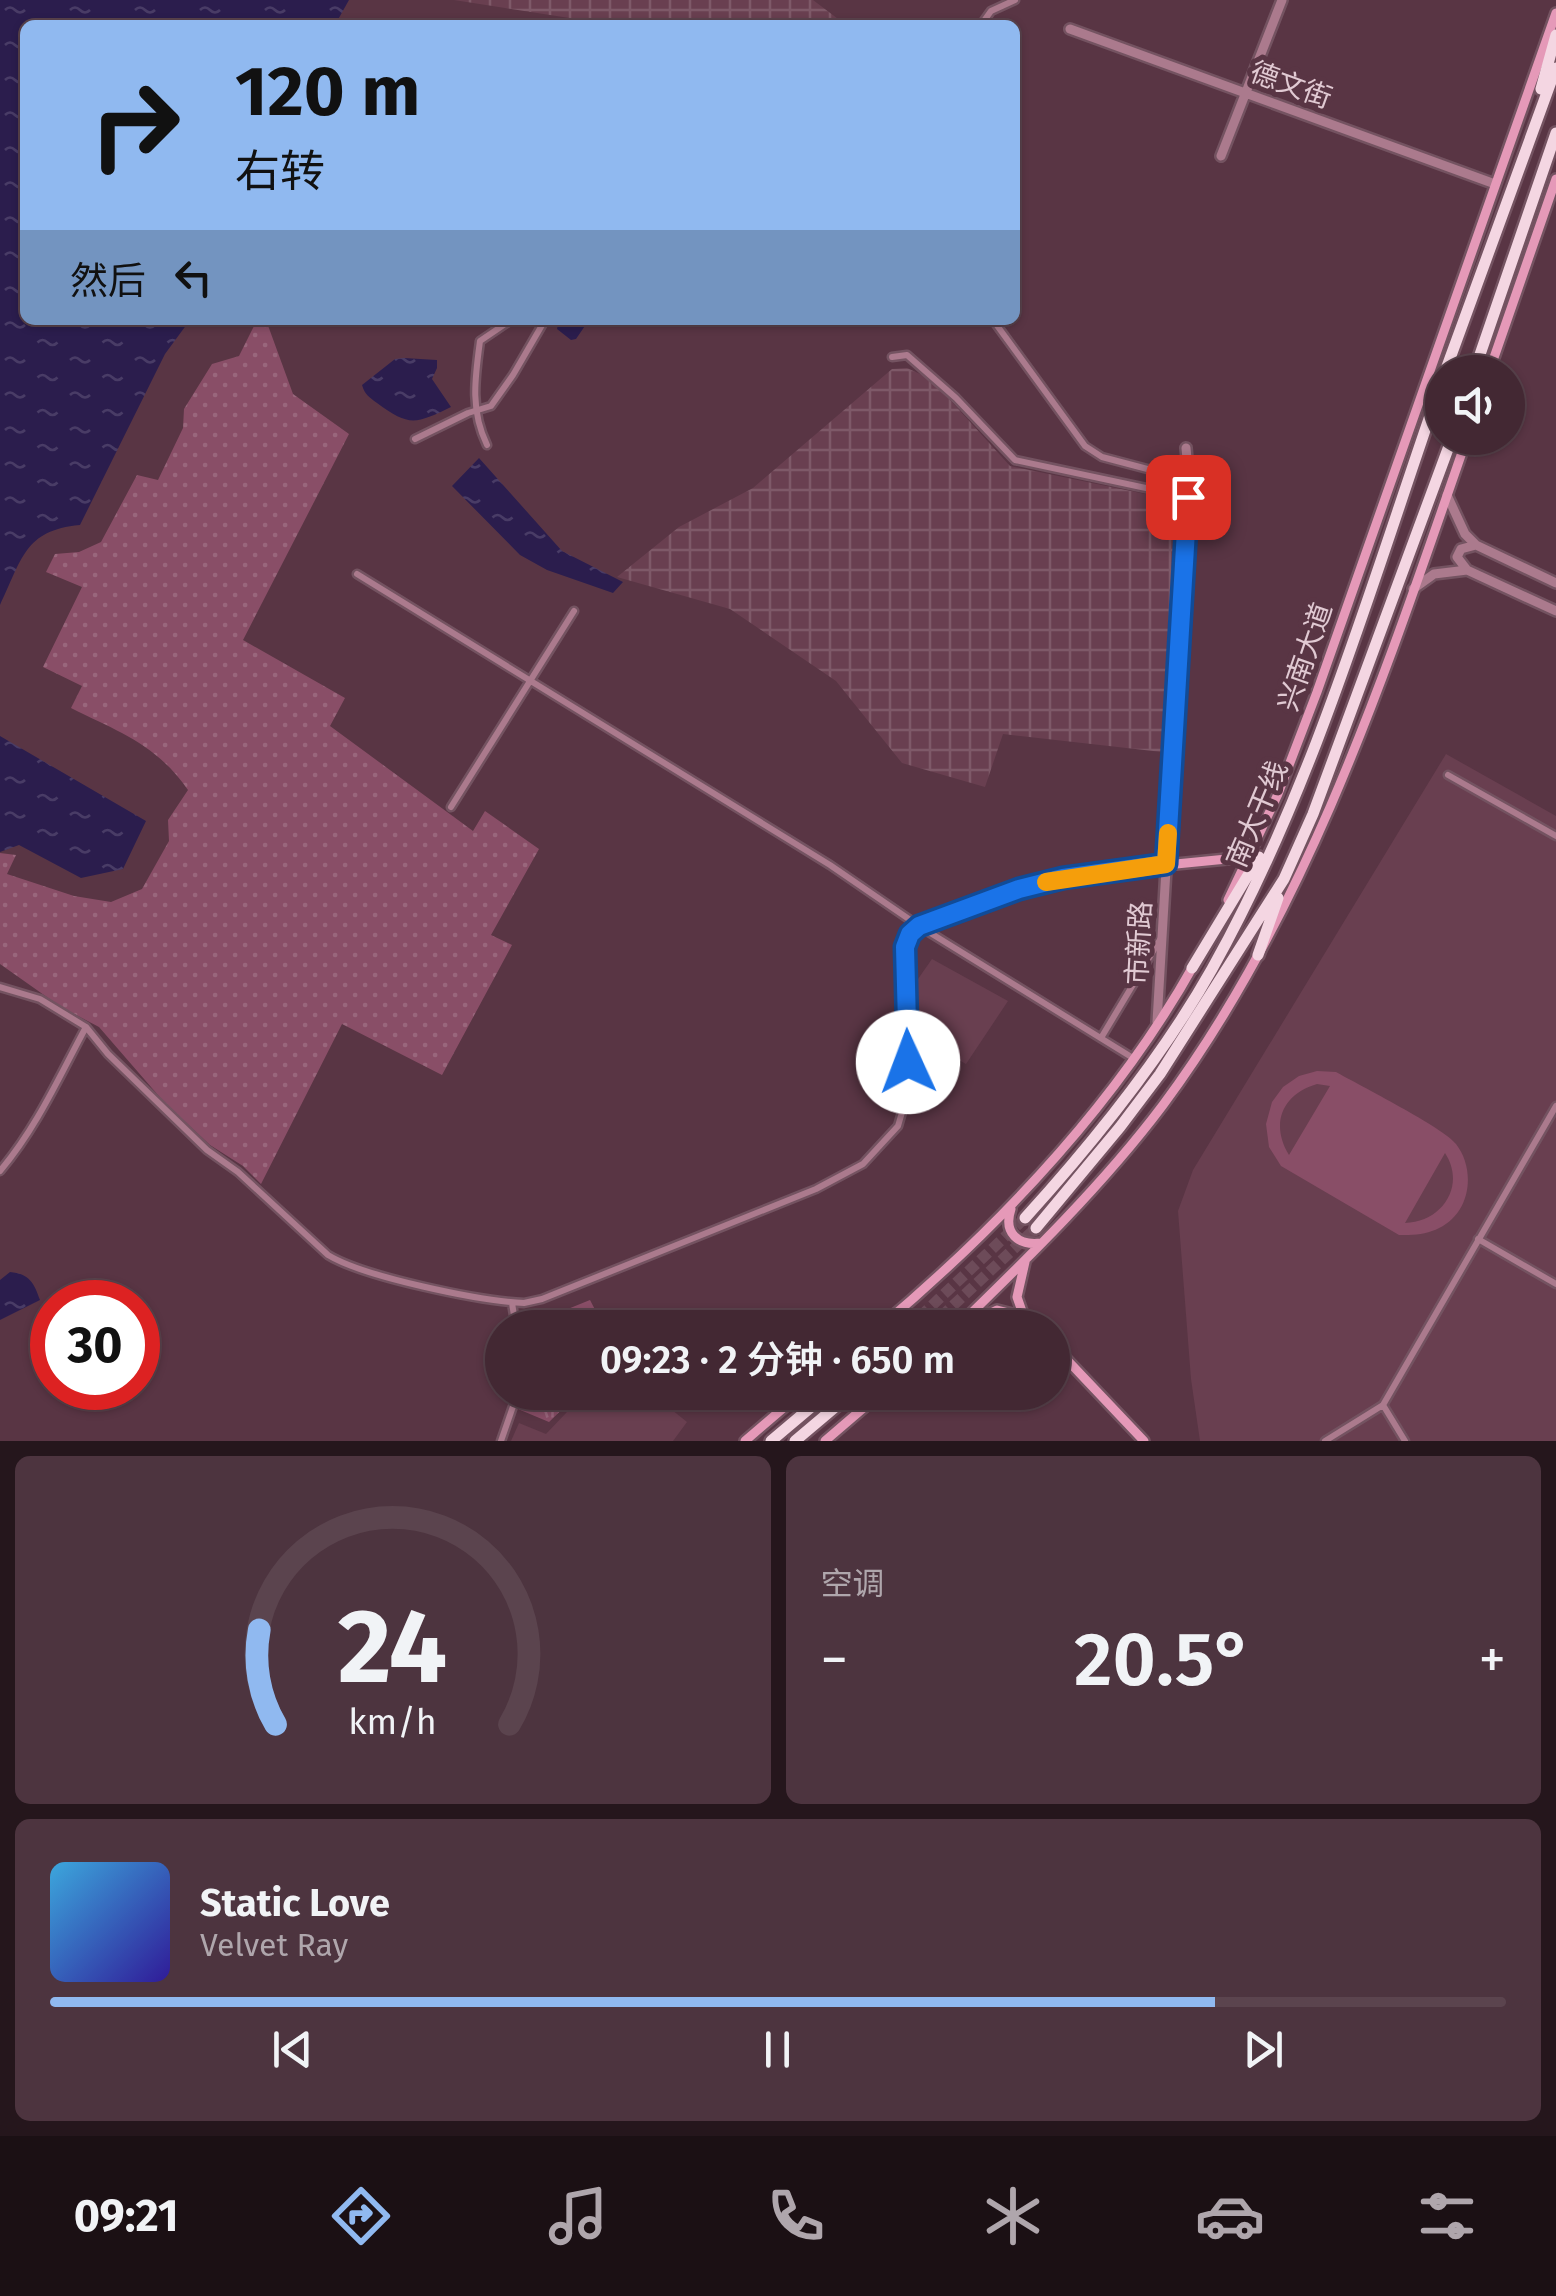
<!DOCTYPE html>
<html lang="zh">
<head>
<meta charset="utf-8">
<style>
	:root { --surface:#432833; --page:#4d343f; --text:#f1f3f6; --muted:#afa6ac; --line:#5b444e; --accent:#90b9f0 }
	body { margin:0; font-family:"Fira Sans","Noto Sans SC",sans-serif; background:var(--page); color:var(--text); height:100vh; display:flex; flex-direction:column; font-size:38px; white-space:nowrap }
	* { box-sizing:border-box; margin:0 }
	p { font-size:32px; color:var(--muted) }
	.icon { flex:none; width:55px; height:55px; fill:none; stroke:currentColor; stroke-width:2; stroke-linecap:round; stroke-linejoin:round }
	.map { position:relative; height:1441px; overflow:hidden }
	.panel { display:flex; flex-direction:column; gap:15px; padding:15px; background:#25161c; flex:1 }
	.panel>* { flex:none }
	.hud { position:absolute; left:20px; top:20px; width:1000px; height:305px; border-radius:15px; box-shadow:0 2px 8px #0004,0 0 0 2px var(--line); background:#90b9f0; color:#111; overflow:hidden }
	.tools { position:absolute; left:1425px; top:355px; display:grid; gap:20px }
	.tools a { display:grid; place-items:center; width:100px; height:100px; border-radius:50%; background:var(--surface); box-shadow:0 2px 8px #0004,0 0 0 2px var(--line); font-size:50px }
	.speed { position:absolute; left:30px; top:1280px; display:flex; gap:20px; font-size:50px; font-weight:700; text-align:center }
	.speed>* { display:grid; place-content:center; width:130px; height:130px; border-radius:50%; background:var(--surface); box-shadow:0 2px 8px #0004,0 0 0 2px var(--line); line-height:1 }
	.speed .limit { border:15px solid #d22; background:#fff; color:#111 }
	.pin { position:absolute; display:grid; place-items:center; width:85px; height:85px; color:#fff; margin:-42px; border-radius:20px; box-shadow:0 5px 15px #0006 }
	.me { position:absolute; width:110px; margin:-55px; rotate:358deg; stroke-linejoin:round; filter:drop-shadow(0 0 8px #0008) }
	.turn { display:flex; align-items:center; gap:35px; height:210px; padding:0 50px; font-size:45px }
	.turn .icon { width:130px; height:130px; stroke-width:2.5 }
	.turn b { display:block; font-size:70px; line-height:85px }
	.then { display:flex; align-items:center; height:95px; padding:0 50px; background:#0003; gap:20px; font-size:38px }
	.big { font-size:75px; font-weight:600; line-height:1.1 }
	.panel .widget { flex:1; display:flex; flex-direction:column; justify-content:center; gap:15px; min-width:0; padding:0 35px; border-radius:15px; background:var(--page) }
	.panel .dial { align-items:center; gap:0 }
	.dial svg { height:260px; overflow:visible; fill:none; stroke:var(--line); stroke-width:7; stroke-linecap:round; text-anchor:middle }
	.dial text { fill:var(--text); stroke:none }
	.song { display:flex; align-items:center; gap:30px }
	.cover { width:120px; height:120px; border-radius:15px; background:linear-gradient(135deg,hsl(200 70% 55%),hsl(250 70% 35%)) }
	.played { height:10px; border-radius:5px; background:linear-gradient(90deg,var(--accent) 80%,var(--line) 80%) }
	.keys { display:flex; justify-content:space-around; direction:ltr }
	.heat { display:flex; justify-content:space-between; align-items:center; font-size:55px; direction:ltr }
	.panel .tiles { flex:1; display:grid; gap:15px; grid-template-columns:1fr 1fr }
	.widget:last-child { grid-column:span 2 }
	.trip { position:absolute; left:485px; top:1310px; width:585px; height:100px; border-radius:50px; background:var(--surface); box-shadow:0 2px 8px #0004,0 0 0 2px var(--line); font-weight:600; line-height:100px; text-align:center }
	.menu { display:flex; height:160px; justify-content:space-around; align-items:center; background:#1b1014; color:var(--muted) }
	.menu .icon { width:70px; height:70px }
	.menu .selected { color:var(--accent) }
	.menu b { font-size:45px; color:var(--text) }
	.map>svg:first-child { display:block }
	.built { fill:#693f50 }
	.industrial { fill:url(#industrial-grid) }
	.grass { fill:url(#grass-dots) }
	.park { fill:url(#park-tufts) }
	.pitch { fill:#894e67; fill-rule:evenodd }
	.water { fill:url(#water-ripples) }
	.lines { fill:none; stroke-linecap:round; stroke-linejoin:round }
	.trunk-tunnel { stroke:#6d4b59; stroke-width:11; stroke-dasharray:11 5.5; stroke-linecap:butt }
	.minor-casing { stroke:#745361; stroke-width:11 }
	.tertiary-casing { stroke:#745361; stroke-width:14 }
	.secondary-casing { stroke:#745361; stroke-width:14 }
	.trunk-casing { stroke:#745361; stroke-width:16 }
	.minor { stroke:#ab7a8d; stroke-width:6 }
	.tertiary { stroke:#ab7a8d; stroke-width:9 }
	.secondary { stroke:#e599b8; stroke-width:9 }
	.trunk { stroke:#f4d6e2; stroke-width:11 }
	.route-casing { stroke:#114b97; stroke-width:25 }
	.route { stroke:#1a73e8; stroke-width:18 }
	.slow { stroke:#f59e0b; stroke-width:18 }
	.labels { text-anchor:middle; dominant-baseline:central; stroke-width:10; stroke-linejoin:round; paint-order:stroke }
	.street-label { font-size:28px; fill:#e1cad3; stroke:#593544 }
</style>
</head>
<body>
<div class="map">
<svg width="1556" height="1441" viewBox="0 0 1556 1441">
	<defs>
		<pattern id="industrial-grid" width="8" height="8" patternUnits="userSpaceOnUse" patternTransform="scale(2.5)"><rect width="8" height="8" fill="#693f50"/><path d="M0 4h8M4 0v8" fill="none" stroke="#7e5968"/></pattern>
		<pattern id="grass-dots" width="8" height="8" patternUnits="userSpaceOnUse" patternTransform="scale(2.5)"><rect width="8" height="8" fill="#894e67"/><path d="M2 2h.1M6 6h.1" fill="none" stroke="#99667c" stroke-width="1.8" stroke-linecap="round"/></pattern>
		<pattern id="park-tufts" width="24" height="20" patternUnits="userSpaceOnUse" patternTransform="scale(2.5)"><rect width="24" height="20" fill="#894e67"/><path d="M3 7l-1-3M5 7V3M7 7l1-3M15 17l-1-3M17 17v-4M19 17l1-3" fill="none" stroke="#99667c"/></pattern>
		<pattern id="water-ripples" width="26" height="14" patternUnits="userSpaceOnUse" patternTransform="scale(2.5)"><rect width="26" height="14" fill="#2b1d4d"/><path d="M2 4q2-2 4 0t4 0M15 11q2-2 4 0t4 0" fill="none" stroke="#493c66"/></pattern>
	</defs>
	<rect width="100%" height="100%" fill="#593544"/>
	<!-- built -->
	<path class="built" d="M1446,754L1556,816V1441H1200L1191,1379L1178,1211L1193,1170Z
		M932,959L1008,1001L966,1064L948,1054L929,1085L916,1076L911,989Z
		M586,1392L651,1393L687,1422L673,1441H511L519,1423L546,1434Z"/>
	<!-- industrial -->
	<path class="industrial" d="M454,0H813L846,25H590L589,21Z
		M907,368L931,379L1010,466L1179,501L1181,528L1176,602L1162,752L1003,734L985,787L902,763L836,681L730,609L617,577L679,527L753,488L892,369Z"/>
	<!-- grass -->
	<path class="grass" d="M257,320H266L293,394L349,434L243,640L345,698L330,726L473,831L485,811L539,849L491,935L512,945L442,1075L342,1024L261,1184L243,1166L210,1145L164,1102L99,1027L61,1007L0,964V853L16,855L7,874L74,896L111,902L142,889L169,841L168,820L188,790C156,744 119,732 71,708L82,686L43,667L82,587L46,572L55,554L79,552L101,542L137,475L158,480L183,428L184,409L212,364L239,356Z"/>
	<!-- park -->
	<path class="park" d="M590,1300L604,1327H526V1326Z
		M524,1393V1392L579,1393L549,1422L518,1409Z"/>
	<!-- pitch -->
	<path class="pitch" d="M1317,1071L1336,1072C1359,1085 1444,1128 1456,1144C1470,1162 1472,1189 1460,1209C1446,1231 1423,1236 1399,1235L1281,1166L1269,1147L1266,1124L1272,1102L1283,1087L1299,1076ZM1317,1084L1330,1086L1289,1155C1270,1124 1282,1094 1317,1084ZM1445,1153C1466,1185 1443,1222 1405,1223Z"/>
	<!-- water -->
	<path class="water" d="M0,0H349L335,25H25V320H190L165,354L80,525C24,530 22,560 0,605Z
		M559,320H589L576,339L571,340L557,329Z
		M404,358L437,360V368L432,379L451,407C416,424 409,427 377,403C369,397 365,395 362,385L395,359Z
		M479,458L562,551L623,582L613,593L547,570L520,555L452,486Z
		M0,736L146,821L123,869L81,878L19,845L0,852Z
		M10,1272C30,1274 34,1283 40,1300L0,1320V1280Z"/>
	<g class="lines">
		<!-- trunk-tunnel -->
		<path class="trunk-tunnel" d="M908,1328L1025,1218
			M929,1328L1036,1228"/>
		<defs>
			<path id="minor" d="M981,25L991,11L1015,0
				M993,320L1085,446L1102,457L1189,480
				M892,357L907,355L956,398L1015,460L1188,497
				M415,439L468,413L491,406L513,375L545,320
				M487,445C470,410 475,378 480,341L511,320
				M357,574L830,865L919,926L1133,1058
				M1448,775L1556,836
				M451,807L574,611
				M0,987L40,999L86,1027L108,1054L207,1150L238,1172L328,1255C364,1277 480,1301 524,1303L542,1299L816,1189L863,1164L898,1126L905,1102L909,1062L905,947L910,934L919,926L940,915L1019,889L1063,877L1166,865
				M1101,1038L1161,938
				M0,1171C37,1127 59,1077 86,1027
				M1478,1239L1556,1284
				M512,1303L516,1328
				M1383,1405L1405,1441
				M501,1441L518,1392
				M1325,1441L1383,1405L1556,1106"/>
			<path id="tertiary" d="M1070,29L1495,184
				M1221,156L1282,0
				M1447,495L1465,534L1476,545L1556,583
				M1467,570L1457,557L1461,549L1476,545
				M1413,589L1434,574L1467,570L1556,611
				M1157,1022L1189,480L1186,448"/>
			<path id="secondary" d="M1489,372L1556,179
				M1166,865L1247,857
				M1228,900L1278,794L1317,692L1556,13
				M1011,1209C1003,1233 1018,1246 1041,1243
				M893,1316H910L925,1328
				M1024,1317L1017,1297L1025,1262
				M879,1328C1001,1225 1117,1103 1195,963
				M956,1328C1027,1259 1103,1185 1163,1105C1310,907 1387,668 1467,438
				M961,1328L997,1310L1024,1317L1035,1328
				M1052,1344L1144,1441
				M745,1441L802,1392
				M825,1441L882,1392"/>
			<path id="trunk" d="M1541,89L1556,35
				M1445,372L1556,68
				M1474,372L1556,133
				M1258,955L1278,898
				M1192,968L1259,857
				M1025,1218C1093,1143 1162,1058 1212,969C1315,785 1373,578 1442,381
				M1036,1228L1120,1127L1160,1074L1284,879L1313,814L1452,438
				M771,1441L829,1392
				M795,1441L853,1392"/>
		</defs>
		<!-- minor casing -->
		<use href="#minor" class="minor-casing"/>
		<!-- tertiary casing -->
		<use href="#tertiary" class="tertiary-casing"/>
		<!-- secondary casing -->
		<use href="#secondary" class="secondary-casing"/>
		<!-- trunk casing -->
		<use href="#trunk" class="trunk-casing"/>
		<!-- minor -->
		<use href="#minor" class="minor"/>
		<!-- tertiary -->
		<use href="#tertiary" class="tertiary"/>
		<!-- secondary -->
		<use href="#secondary" class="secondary"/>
		<!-- trunk -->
		<use href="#trunk" class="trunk"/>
	</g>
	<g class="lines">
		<defs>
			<path id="route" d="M908,1062L905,947L910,934L919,926L1019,889L1063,878L1166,864L1188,497"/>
		</defs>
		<!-- route casing -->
		<use href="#route" class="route-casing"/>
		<!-- route -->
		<use href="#route" class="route"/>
		<!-- slow -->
		<path class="slow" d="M1046,882L1166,864L1168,833"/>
	</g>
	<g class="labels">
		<!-- street labels -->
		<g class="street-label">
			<text transform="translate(1291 85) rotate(20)">德文街</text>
			<text transform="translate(1305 657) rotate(-71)">兴南大道</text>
			<text transform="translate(1257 814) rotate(-67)">南大干线</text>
			<text transform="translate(1139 943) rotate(-87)">市新路</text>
		</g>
	</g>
</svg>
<div class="tools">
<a><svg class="icon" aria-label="sound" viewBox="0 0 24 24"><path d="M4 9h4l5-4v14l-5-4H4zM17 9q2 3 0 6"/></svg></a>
</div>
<div class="speed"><div class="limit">30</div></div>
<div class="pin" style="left:1188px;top:497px;background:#d93025"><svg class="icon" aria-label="arrive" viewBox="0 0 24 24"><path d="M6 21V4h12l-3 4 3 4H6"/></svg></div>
<svg class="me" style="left:908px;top:1062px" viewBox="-20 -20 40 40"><circle r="19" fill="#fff"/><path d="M0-13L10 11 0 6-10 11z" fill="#1a73e8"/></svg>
<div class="trip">09:23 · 2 分钟 · 650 m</div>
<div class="hud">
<div class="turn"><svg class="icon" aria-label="right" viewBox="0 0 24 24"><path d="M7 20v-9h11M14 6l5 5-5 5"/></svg><div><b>120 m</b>右转</div></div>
<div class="then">然后<svg class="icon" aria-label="left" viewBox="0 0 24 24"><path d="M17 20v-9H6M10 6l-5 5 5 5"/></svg></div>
</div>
</div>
<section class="panel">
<div class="tiles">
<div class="widget dial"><svg viewBox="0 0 100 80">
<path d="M14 69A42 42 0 1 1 86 69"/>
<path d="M14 69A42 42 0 0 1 9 40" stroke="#90b9f0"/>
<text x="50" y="56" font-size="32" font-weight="700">24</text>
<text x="50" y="72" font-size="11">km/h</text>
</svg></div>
<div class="widget"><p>空调</p>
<div class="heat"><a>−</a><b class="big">20.5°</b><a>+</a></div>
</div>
<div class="widget">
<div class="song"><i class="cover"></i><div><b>Static Love</b><p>Velvet Ray</p></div></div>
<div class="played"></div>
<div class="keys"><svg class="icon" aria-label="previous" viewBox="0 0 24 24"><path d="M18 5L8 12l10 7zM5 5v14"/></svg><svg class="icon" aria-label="pause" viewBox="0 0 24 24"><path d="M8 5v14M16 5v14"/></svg><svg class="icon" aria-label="next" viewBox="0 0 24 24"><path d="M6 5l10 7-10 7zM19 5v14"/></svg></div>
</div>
</div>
</section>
<nav class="menu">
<b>09:21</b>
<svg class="icon selected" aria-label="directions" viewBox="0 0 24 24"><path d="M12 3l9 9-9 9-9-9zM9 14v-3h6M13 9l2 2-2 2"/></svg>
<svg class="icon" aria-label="music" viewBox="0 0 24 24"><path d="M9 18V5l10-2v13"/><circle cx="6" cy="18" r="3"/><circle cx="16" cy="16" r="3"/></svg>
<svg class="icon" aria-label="phone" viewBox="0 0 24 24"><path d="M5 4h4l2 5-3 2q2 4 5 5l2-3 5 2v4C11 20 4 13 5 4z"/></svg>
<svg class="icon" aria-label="climate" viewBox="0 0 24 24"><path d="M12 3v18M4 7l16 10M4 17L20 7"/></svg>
<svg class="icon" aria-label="car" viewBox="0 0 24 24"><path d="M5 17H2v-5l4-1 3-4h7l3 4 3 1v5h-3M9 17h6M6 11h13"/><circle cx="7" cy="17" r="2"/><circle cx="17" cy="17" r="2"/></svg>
<svg class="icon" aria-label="filters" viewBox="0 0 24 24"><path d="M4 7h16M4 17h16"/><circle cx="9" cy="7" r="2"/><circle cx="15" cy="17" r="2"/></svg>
</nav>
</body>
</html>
